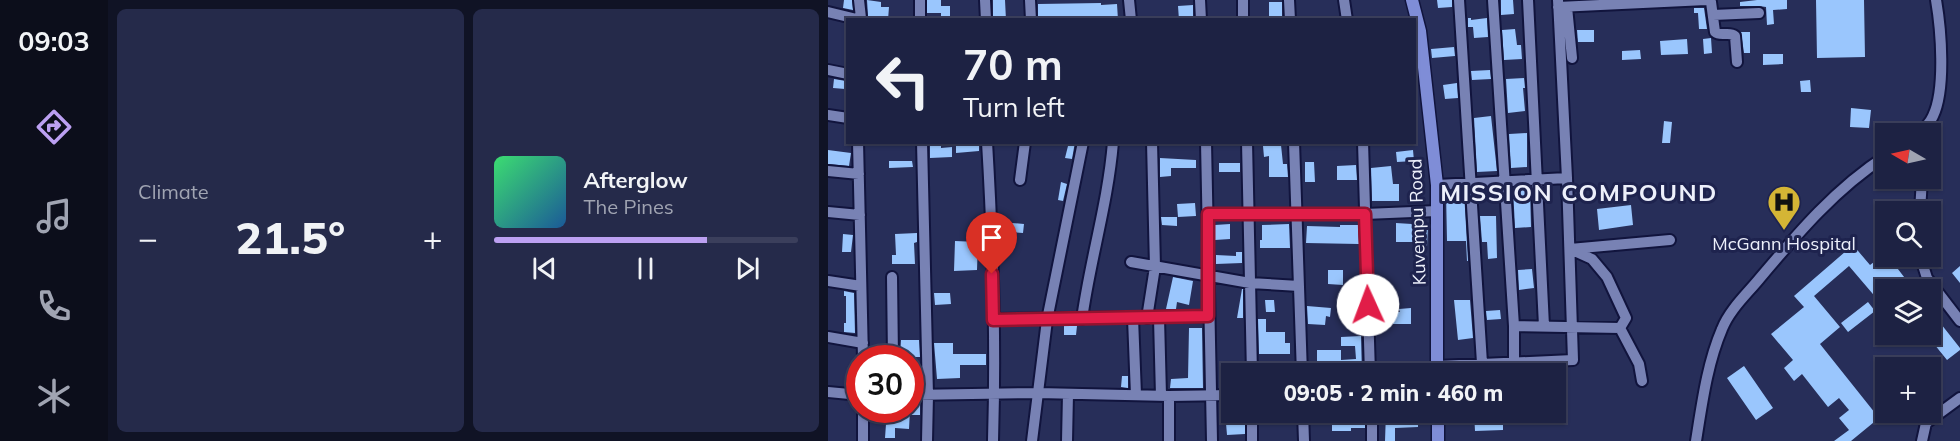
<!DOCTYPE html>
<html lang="en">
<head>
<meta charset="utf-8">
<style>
	:root { --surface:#1d2243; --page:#252a4a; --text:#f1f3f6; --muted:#a0a4b2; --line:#3b3f5c; --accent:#bca0f2 }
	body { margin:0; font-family:Mulish,sans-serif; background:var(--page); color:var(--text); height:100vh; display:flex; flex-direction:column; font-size:22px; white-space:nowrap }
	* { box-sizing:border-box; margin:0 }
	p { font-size:20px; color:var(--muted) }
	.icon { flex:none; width:33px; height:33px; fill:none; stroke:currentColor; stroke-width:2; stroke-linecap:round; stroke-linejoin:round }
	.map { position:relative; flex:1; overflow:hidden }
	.details { display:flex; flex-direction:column; gap:9px; padding:9px; background:#101325; width:720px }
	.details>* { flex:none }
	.hud { position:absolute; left:18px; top:18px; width:570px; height:126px; border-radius:0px; box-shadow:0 2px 4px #0004,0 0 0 2px var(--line); background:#1d2243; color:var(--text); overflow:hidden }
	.needle { width:39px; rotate:279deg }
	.buttons { position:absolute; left:1047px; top:123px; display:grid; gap:12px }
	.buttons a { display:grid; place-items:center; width:66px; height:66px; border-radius:0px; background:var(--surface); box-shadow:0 2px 4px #0004,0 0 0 2px var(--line); font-size:30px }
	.speed { position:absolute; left:18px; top:345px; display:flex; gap:12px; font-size:30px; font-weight:700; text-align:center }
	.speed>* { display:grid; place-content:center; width:78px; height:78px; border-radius:50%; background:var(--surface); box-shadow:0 2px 4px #0004,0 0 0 2px var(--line); line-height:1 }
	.speed .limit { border:9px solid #d22; background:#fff; color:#111 }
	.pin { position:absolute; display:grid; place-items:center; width:51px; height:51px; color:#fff; margin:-62px -26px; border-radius:50% 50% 50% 0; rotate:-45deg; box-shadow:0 0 6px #0007 }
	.pin .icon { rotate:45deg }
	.me { position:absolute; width:66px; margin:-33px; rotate:358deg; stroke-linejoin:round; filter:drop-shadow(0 0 4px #0008) }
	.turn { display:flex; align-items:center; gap:21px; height:126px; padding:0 18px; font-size:27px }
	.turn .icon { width:78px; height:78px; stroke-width:2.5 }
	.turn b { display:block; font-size:42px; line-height:51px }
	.big { font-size:45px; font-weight:800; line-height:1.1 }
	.details .tile { flex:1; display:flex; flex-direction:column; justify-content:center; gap:9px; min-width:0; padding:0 21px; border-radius:9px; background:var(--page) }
	.song { display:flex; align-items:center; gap:18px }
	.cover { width:72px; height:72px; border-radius:9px; background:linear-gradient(135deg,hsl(140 70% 55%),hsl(210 70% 35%)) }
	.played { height:6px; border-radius:3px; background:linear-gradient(90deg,var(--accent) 70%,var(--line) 70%) }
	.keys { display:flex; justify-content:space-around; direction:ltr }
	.heat { display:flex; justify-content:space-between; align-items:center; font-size:33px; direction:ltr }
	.details .tiles { flex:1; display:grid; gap:9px; grid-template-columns:repeat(2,1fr) }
	.trip { position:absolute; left:393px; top:363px; width:345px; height:60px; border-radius:0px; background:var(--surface); box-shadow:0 2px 4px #0004,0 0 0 2px var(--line); font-weight:800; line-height:60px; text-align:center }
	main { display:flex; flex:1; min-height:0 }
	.menu { display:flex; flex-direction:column; width:108px; justify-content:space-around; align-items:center; background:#0c0e1b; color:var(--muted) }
	.menu .icon { width:42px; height:42px }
	.menu .selected { color:var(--accent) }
	.menu b { font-size:27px; color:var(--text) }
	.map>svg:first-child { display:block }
	.building { fill:#9ac6fd }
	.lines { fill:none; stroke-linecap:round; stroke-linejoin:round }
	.minor-casing { stroke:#11143d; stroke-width:14 }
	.major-casing { stroke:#11143d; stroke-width:15 }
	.minor { stroke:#7882b4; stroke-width:10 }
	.major { stroke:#7f8dd7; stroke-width:12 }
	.route-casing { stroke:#92132f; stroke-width:15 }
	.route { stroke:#e11d48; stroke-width:10 }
	.labels { text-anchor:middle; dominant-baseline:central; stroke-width:6; stroke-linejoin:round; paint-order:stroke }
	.street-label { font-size:18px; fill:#edf0fb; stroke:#1e234e }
	.poi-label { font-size:18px; fill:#edf0fb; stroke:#1e234e }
	.district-label { font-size:24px; font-weight:bold; letter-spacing:1.5px; fill:#edf0fb; stroke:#1e234e }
</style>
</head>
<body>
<main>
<nav class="menu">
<b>09:03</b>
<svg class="icon selected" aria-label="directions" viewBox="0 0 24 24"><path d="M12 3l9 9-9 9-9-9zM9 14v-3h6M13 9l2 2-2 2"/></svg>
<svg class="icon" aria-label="music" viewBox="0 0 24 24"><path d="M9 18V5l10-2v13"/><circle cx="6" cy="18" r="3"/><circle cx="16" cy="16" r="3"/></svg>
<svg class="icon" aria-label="phone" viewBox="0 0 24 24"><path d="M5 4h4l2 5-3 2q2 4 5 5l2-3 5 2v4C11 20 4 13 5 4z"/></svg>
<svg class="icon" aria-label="climate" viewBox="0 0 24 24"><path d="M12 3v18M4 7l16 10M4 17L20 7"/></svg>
</nav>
<section class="details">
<div class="tiles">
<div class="tile"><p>Climate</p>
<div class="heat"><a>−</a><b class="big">21.5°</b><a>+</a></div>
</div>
<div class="tile">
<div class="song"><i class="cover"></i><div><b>Afterglow</b><p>The Pines</p></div></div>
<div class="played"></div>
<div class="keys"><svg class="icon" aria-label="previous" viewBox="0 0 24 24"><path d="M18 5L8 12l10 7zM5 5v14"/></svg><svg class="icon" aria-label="pause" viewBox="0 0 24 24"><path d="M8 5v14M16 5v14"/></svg><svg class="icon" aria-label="next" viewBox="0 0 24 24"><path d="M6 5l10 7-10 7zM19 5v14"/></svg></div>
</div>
</div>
</section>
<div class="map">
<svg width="1132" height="441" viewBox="0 0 1132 441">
	<rect width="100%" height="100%" fill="#272e59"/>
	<!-- building -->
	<path class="building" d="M16,0H24L25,10L15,8Z
		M39,0L53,2V7H61L60,20H47V17L40,16Z
		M99,0H113V6H122V20H113V13H99Z
		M165,0H177L178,20H165Z
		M609,0H624V7L610,8Z
		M673,0H685L686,14L673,15Z
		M929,0H959V9L945,10L946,24L939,25L938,7L931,6H912V2Z
		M988,0H1036L1037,57L989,58Z
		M441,2H454V20H441Z
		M273,3V5L289,4L290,20H210V4Z
		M365,5V20H351L350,6Z
		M866,8H876L879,29H871L870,13H866Z
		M640,18H643V20L659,18L660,37L646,38L645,27H640Z
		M687,29L689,45H693L694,59L676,60L674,30Z
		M749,30H766V42H750Z
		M913,32H922V53H916Z
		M883,38L884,53L876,54L875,39Z
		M859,39L860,54L833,55L832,41Z
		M626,47L627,56L604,58L603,49Z
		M812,50L813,59L794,60V51Z
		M935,54H955V64L935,65Z
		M662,70L663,79L644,80L643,71Z
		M696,78L697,88H695L697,111L680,113L678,79Z
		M6,79L18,81L17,89L5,88Z
		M982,80L983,92H973L972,81Z
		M629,83L630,98L617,99L615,85Z
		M1023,108L1043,110L1041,128L1022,127Z
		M663,116L669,171L649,172L646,118Z
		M836,121L844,122L842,143H834Z
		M699,133V167L683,168L681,134Z
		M102,142H113V148L124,147V157L102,158Z
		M128,142H151V151L128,153Z
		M241,142H247L244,159L237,158Z
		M453,145L455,164H459L460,177H441V156L436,157L435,146Z
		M0,150L23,153L21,166L0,164Z
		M585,150L586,161L569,162L568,152Z
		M332,158L368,160V168H343V176L332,177Z
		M61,161H84L85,167L61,168Z
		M477,162H486L487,182H477Z
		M391,163H412V172H391Z
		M528,165L529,180H509V166Z
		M563,166L565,184H571V201H544L543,168Z
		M233,182L239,184L235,201L230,200Z
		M685,188H702L703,227L687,228Z
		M636,191L640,261H639L638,241H619L618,192Z
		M367,203L368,216L350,217L349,204Z
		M803,205L805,225L771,230L769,209Z
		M652,216H668L669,258L660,259L659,242H654Z
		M333,217H349V226L334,225Z
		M171,222L196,224L195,233L171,231Z
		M568,223L600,225L599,246H588V242H568Z
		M402,224V239L387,240V225Z
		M461,224L462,248H432V240H434V225Z
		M512,225H530L531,244L478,243L479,226L512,227Z
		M89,233V242L86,243L87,264H64V255H68L67,234Z
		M15,234L25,235L23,252H14Z
		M127,241L150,242L149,270L126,271Z
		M1025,245L1042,265L1058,253V256H1060L1086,290H1058V293L1050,300L1021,266L986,296L1012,327L992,344L1051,418L1023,441H1006L1021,430L1011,418L1021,410L1011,398L1000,407L974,374L966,381L956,368L965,360L943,334L976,307L966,296Z
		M408,252H414V263L388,264V255L408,256Z
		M1132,266V283L1124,273Z
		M704,269L706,288L691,290L690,270Z
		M500,270H515V285L500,284Z
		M345,277L365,281L361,305L349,302L348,309H338Z
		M547,284H553L552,303H547Z
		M414,289H415V318H409Z
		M16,291L26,293L27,333L16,332V323H18V296H16Z
		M106,293H122L123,304L107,305Z
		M437,300H446L447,312H438Z
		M626,300H642L645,338L630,340Z
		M1040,302L1047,311L1020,332L1013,323Z
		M479,306L503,308L502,317L498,316L497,325L480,324Z
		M583,308V324H565V312H572L571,309Z
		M672,310L673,319L659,320L658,311Z
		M1102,310L1132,348V350L1119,360L1102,339Z
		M430,319H438V332H457V343H462V354H431Z
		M236,326H249L248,335H236Z
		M361,328H374L375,388H342L343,379L360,378Z
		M533,336L534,374H489V350H513V360L528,359L527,346H513V337Z
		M73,340H91L92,357H72Z
		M106,343H125V354H158V365H132V378L109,379Z
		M916,366L945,408L928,420L899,378Z
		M294,376H300V388L293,387Z
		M82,402L92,403V415H82Z
		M59,410H82L81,429L67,428V438H57Z
		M504,412H537V428H523V431H504Z
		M558,412H590V427L567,428V441H557Z
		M646,412H675V430L647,431Z
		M417,422V434L399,435L398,423Z"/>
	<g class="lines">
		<defs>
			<path id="minor" d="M31,0L33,18
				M92,0V20
				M157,0L158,20
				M202,0L203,20
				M301,0L303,20
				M372,0L373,20
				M415,0V20
				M461,0L462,20
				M516,0L519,20
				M631,0L654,363
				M665,0L686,326V363
				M700,0L716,326
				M879,0L883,2L887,32C893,37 901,31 907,36L909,62
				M730,7L878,0
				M739,7L744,58
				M0,12L33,20
				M885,15L931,13
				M0,70L20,74
				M0,115L20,118
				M1090,134C1096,129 1102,123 1105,116C1118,89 1113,29 1108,0
				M30,142L35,358
				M94,142L100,395L99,441
				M159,142C165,242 168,342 165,441
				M378,142L384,441
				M419,142L424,374
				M466,142L474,374
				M535,142L542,374
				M0,171L31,174
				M192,180L197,142
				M609,185L739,178
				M0,212L32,215
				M1092,212L1094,178
				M380,214H537L609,211
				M742,249L842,240
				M1092,256L1099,278L1132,321
				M303,262L422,283L471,286
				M64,277L65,358
				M0,281L33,286
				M305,318L308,395
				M319,318L327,267L324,142
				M331,318L333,396
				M165,319L380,316
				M254,319C262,260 280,203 285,142
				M686,326L792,328L798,318L779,277L764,259L742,249
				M792,328L811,364L814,381
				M0,337L35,343
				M609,366L745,360L739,178L730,0
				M0,392L32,395
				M82,395L210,393L341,396L404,395
				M424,412V441
				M475,412L476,441
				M544,412V441
				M35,441V410
				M204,441L219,320L255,142
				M239,441L240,394
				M341,441V396
				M868,441C874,404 879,364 894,329C902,309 919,294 932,278C970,233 1008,188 1058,156
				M1094,441L1098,423L1132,398"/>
			<path id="major" d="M584,0L592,31L609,185V374
				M610,412V441"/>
		</defs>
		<!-- minor casing -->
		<use href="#minor" class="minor-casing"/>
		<!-- major casing -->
		<use href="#major" class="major-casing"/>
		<!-- minor -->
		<use href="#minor" class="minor"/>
		<!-- major -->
		<use href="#major" class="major"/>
	</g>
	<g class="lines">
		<defs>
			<path id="route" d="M164,274L165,320L380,316V214H537L540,305"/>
		</defs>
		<!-- route casing -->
		<use href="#route" class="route-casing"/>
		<!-- route -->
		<use href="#route" class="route"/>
	</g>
	<!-- icons -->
	<defs>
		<symbol id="hospital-pin" viewBox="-11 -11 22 30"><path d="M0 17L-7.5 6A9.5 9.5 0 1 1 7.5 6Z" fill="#d4b535" stroke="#1e234e"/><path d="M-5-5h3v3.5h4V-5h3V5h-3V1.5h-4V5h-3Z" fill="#111"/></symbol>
	</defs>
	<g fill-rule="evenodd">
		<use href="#hospital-pin" x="937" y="183" width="38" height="52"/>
	</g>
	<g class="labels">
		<!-- street labels -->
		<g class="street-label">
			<text transform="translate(589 222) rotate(-92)">Kuvempu Road</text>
		</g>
		<!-- poi labels -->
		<g class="poi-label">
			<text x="956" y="243">McGann Hospital</text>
		</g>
		<!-- district labels -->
		<g class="district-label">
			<text x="751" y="192">MISSION COMPOUND</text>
		</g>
	</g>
</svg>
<div class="buttons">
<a><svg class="needle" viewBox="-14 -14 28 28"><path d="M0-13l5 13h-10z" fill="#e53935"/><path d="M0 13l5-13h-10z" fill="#a0a4b2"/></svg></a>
<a><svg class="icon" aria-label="search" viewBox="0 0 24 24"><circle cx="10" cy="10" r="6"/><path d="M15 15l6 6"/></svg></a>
<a><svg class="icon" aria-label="layers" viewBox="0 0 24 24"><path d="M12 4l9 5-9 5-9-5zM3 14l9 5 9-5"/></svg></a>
<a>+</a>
</div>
<div class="speed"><div class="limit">30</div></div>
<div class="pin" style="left:164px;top:274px;background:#d93025"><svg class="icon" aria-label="arrive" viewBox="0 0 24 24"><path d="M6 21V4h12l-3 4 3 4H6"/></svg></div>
<svg class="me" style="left:540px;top:305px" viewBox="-20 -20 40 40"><circle r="19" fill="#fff"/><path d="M0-13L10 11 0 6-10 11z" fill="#e11d48"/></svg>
<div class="trip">09:05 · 2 min · 460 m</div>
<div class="hud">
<div class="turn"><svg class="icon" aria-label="left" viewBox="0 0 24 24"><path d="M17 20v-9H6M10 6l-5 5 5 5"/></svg><div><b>70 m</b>Turn left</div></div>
</div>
</div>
</main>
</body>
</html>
